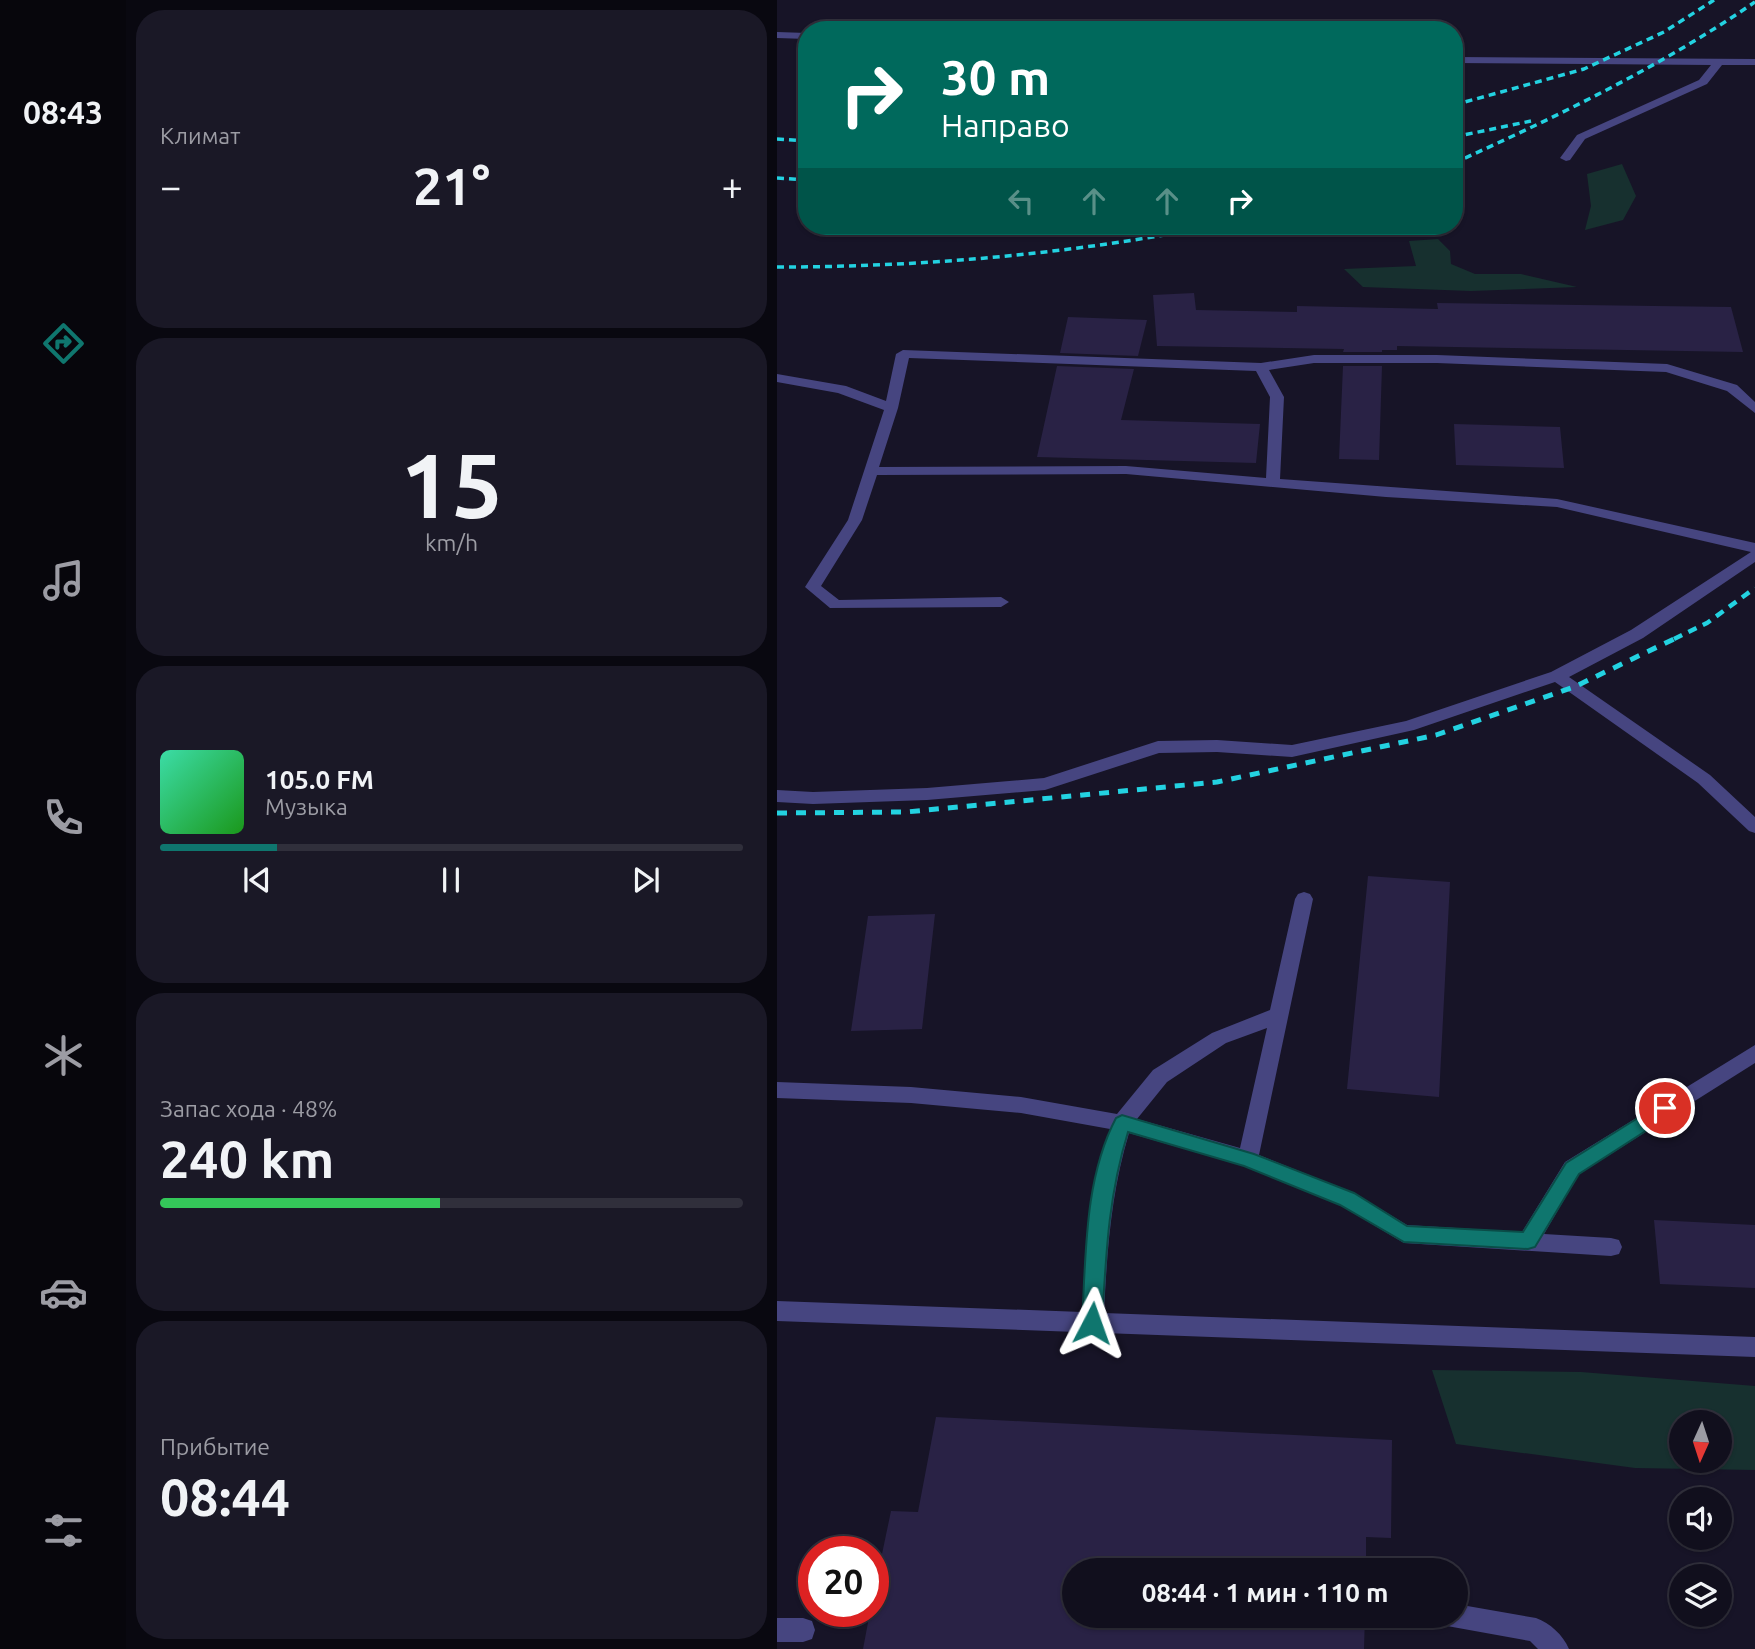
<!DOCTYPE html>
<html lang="ru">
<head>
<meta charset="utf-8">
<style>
	:root { --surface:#110f1d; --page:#1a1826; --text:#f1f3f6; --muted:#9c9ca4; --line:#302f3b; --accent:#0f766e }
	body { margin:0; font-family:Ubuntu,sans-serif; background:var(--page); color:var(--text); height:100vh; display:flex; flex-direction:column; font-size:26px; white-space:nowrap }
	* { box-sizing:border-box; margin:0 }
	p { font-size:23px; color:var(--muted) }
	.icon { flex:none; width:38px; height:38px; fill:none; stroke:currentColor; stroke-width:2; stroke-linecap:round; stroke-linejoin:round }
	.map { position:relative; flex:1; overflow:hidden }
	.sheet { display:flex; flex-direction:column; gap:10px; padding:10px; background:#090810; width:651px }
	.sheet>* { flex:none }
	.hud { position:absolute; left:21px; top:21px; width:665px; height:214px; border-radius:28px; box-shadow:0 2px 5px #0004,0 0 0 2px var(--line); background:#00695c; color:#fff; overflow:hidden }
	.needle { width:46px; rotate:183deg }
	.tools { position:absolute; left:892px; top:1410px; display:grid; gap:14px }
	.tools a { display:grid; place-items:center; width:63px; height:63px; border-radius:50%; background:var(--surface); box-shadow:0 2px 5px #0004,0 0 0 2px var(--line); font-size:35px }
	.speed { position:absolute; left:21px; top:1536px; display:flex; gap:14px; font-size:35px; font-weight:700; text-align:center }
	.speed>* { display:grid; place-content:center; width:91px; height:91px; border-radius:50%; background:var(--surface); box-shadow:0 2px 5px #0004,0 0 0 2px var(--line); line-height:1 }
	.speed .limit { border:10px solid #d22; background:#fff; color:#111 }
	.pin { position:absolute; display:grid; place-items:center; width:60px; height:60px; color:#fff; margin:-30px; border:4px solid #fff; border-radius:50%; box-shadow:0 2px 7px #0007 }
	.me { position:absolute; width:77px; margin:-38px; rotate:4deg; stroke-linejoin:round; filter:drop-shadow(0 0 5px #0008) }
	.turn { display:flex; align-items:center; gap:24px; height:147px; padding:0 28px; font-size:32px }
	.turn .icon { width:91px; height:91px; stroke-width:2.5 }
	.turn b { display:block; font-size:49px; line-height:60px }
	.lanes { display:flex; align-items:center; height:66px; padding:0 28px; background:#0003; justify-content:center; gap:35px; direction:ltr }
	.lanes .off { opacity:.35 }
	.big { font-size:52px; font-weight:700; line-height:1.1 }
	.sheet .widget { flex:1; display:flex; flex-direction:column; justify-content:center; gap:10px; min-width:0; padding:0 24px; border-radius:28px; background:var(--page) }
	.sheet .dial { align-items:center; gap:0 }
	.dial b { font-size:91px; line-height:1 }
	.song { display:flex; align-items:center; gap:21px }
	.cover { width:84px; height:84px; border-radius:10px; background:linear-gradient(135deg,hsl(160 70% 55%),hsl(120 70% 35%)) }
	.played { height:7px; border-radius:4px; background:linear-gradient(90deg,var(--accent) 20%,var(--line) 20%) }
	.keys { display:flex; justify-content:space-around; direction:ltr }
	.heat { display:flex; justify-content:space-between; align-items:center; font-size:38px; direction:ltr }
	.charge { height:10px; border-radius:5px; background:linear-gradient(90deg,#34c759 48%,var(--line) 0) }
	.trip { position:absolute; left:285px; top:1558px; width:406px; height:70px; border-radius:35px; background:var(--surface); box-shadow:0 2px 5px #0004,0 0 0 2px var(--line); font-weight:700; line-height:70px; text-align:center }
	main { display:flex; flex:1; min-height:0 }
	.tab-bar { display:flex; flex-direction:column; width:126px; justify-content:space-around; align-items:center; background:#07060c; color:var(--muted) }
	.tab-bar .icon { width:49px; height:49px }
	.tab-bar .selected { color:var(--accent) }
	.tab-bar b { font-size:32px; color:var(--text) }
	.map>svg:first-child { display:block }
	.green { fill:#17302f; fill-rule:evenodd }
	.building { fill:#292245 }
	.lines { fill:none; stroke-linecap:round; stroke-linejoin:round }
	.minor { fill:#464580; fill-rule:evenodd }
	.rail-far2 { stroke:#23d2e1; stroke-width:3.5; stroke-dasharray:7 5; stroke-linecap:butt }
	.rail-far1 { stroke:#23d2e1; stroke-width:4.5; stroke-dasharray:9 7; stroke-linecap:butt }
	.rail { stroke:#23d2e1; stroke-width:5; stroke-dasharray:10 9; stroke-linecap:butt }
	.route { fill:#0f766e; stroke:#0a4d48; stroke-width:2 }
</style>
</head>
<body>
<main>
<nav class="tab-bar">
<b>08:43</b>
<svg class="icon selected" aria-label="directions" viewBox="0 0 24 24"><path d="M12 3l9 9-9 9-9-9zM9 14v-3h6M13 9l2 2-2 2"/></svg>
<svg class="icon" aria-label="music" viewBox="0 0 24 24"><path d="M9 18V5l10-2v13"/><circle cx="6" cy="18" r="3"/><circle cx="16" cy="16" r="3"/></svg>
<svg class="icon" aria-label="phone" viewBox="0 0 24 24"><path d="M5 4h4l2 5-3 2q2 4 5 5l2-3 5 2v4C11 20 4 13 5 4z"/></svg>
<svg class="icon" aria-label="climate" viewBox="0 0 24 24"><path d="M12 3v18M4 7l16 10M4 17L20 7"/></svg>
<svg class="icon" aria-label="car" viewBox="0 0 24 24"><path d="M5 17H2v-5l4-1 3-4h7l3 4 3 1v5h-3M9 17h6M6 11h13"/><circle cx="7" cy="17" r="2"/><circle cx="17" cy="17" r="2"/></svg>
<svg class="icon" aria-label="filters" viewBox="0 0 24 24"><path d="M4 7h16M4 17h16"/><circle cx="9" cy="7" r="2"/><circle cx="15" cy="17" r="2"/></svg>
</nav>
<section class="sheet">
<div class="widget"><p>Климат</p>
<div class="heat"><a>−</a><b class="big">21°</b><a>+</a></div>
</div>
<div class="widget dial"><b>15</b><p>km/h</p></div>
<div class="widget">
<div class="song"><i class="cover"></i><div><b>105.0 FM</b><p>Музыка</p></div></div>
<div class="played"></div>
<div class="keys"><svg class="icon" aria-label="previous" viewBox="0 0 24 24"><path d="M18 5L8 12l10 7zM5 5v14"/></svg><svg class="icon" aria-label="pause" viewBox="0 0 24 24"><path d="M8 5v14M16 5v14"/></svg><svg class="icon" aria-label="next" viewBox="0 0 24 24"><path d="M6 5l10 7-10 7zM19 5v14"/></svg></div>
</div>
<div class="widget"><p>Запас хода · 48%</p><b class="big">240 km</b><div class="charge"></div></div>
<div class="widget"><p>Прибытие</p><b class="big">08:44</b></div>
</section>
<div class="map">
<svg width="978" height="1649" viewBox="0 0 978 1649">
	<rect width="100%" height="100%" fill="#171427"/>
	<!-- green -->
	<path class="green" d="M845,164L859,196L846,220L808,230L814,206L810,174Z
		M661,239L673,251L674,264L698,274H744L800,287L694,291L586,287L567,269L639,266L632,241Z
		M655,1370L804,1372L978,1386V1470L858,1468L679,1444ZM905,1423H943V1461H905Z"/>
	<!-- building -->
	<path class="building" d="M417,293L419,310L520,312V306L661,309L660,303L954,307L966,352L620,346V350H605V352H566L567,349L380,346L376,295Z
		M291,317L370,320L361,356L283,353Z
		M280,366L357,369L344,420L483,424L479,463L260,457Z
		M566,366H605L602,460L562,459Z
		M677,424L783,427L787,468L679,465Z
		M591,876L673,882L662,1097L570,1089Z
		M158,914L145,1029L74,1031L91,916Z
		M877,1220L978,1225V1288L883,1284Z
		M159,1417L615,1440L614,1538L589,1537V1570H298V1615H588L587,1649H86L93,1612H96V1597L114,1511L141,1512Z"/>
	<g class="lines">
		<!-- minor -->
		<path class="minor" d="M0,32L30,33V39L0,38Z
			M677,57L978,59V65H945L930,84L808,139L793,160L789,161L783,158L800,135L922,80L934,65L677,63Z
			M126,350L484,363L537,355H660L890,364L960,385L978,402V413L950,391L889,372L660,363H537L492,370L507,397L503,479L780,499L978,543V562L866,638L792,677L933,775L978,817V833L972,831L921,783L778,682L637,730L515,757L440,752L382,753L268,790L150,800L36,804L0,802V790L36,792L150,788L267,778L381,741L440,740L515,745L629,721L774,672L854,630L974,552L780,507L609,497L349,474L100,475L85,520L44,586L62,600L224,597L232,602L224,607L53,608L28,587L71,520L107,410L61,393L0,382V374L69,386L109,401L119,354ZM132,358L479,371L493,397L489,478L349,466L102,467L121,408Z
			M527,892L533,894L536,899L482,1155L577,1193L630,1225L745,1232L788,1162L978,1045V1063L802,1174L767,1234L834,1238L842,1240L845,1247L842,1254L834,1256L627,1243L563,1205L467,1166L352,1133C334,1193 330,1251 327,1313L978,1337V1357L0,1321V1301L305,1312C309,1249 314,1190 333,1129L244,1113L134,1103L0,1098V1082L134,1087L244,1097L340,1114L376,1070L435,1033L493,1010L518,899L521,894ZM490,1028L463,1148L360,1119L390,1082L449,1043Z
			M679,1604L759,1618C773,1623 786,1635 792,1649H761L753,1641L659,1624L656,1615H679Z
			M0,1618H26L35,1621L38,1630L35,1639L26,1642H0Z"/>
		<!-- rail-far2 -->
		<path class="rail-far2" d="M677,105L807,69L887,32L937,0
			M677,137L754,121
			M0,139L30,141
			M677,163C781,116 883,67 978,2
			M0,178L30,180
			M0,267C147,267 292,254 437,226"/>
		<!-- rail-far1 -->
		<path class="rail-far1" d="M897,639L930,623L978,588"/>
		<!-- rail -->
		<path class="rail" d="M0,813L129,812L440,782L659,735L797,687L901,637"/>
	</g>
	<!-- route -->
	<path class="route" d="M888,1101L895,1103L898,1108L895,1114L802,1174L758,1247L751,1249L627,1242L563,1205L467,1166L351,1132C331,1197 329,1256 325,1323L322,1329L315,1332L308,1329L305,1323C309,1256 307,1179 339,1118L345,1115L477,1154L577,1193L630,1226L746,1232L789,1163Z"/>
</svg>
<div class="tools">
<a><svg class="needle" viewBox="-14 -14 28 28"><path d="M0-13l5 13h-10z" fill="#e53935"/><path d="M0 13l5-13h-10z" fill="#9c9ca4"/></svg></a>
<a><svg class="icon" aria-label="sound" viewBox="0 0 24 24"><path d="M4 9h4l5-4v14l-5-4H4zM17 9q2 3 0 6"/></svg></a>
<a><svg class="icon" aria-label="layers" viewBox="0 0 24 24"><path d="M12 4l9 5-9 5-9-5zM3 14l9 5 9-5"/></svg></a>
</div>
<div class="speed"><div class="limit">20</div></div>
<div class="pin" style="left:888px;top:1108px;background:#d93025"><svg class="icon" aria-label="arrive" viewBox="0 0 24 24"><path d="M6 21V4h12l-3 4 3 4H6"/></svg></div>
<svg class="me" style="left:315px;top:1323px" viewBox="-20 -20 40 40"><path d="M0-17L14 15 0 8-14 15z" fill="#0f766e" stroke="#fff" stroke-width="4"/></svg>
<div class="trip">08:44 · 1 мин · 110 m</div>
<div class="hud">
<div class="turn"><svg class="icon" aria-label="right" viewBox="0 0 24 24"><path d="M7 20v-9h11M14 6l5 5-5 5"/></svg><div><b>30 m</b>Направо</div></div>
<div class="lanes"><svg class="icon off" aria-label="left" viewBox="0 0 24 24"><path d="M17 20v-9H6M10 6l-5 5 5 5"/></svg><svg class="icon off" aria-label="ahead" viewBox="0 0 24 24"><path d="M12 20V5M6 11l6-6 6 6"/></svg><svg class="icon off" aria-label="ahead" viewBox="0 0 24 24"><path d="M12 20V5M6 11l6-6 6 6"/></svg><svg class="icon" aria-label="right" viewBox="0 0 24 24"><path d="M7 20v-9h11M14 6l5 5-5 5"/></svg></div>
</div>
</div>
</main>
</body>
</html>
